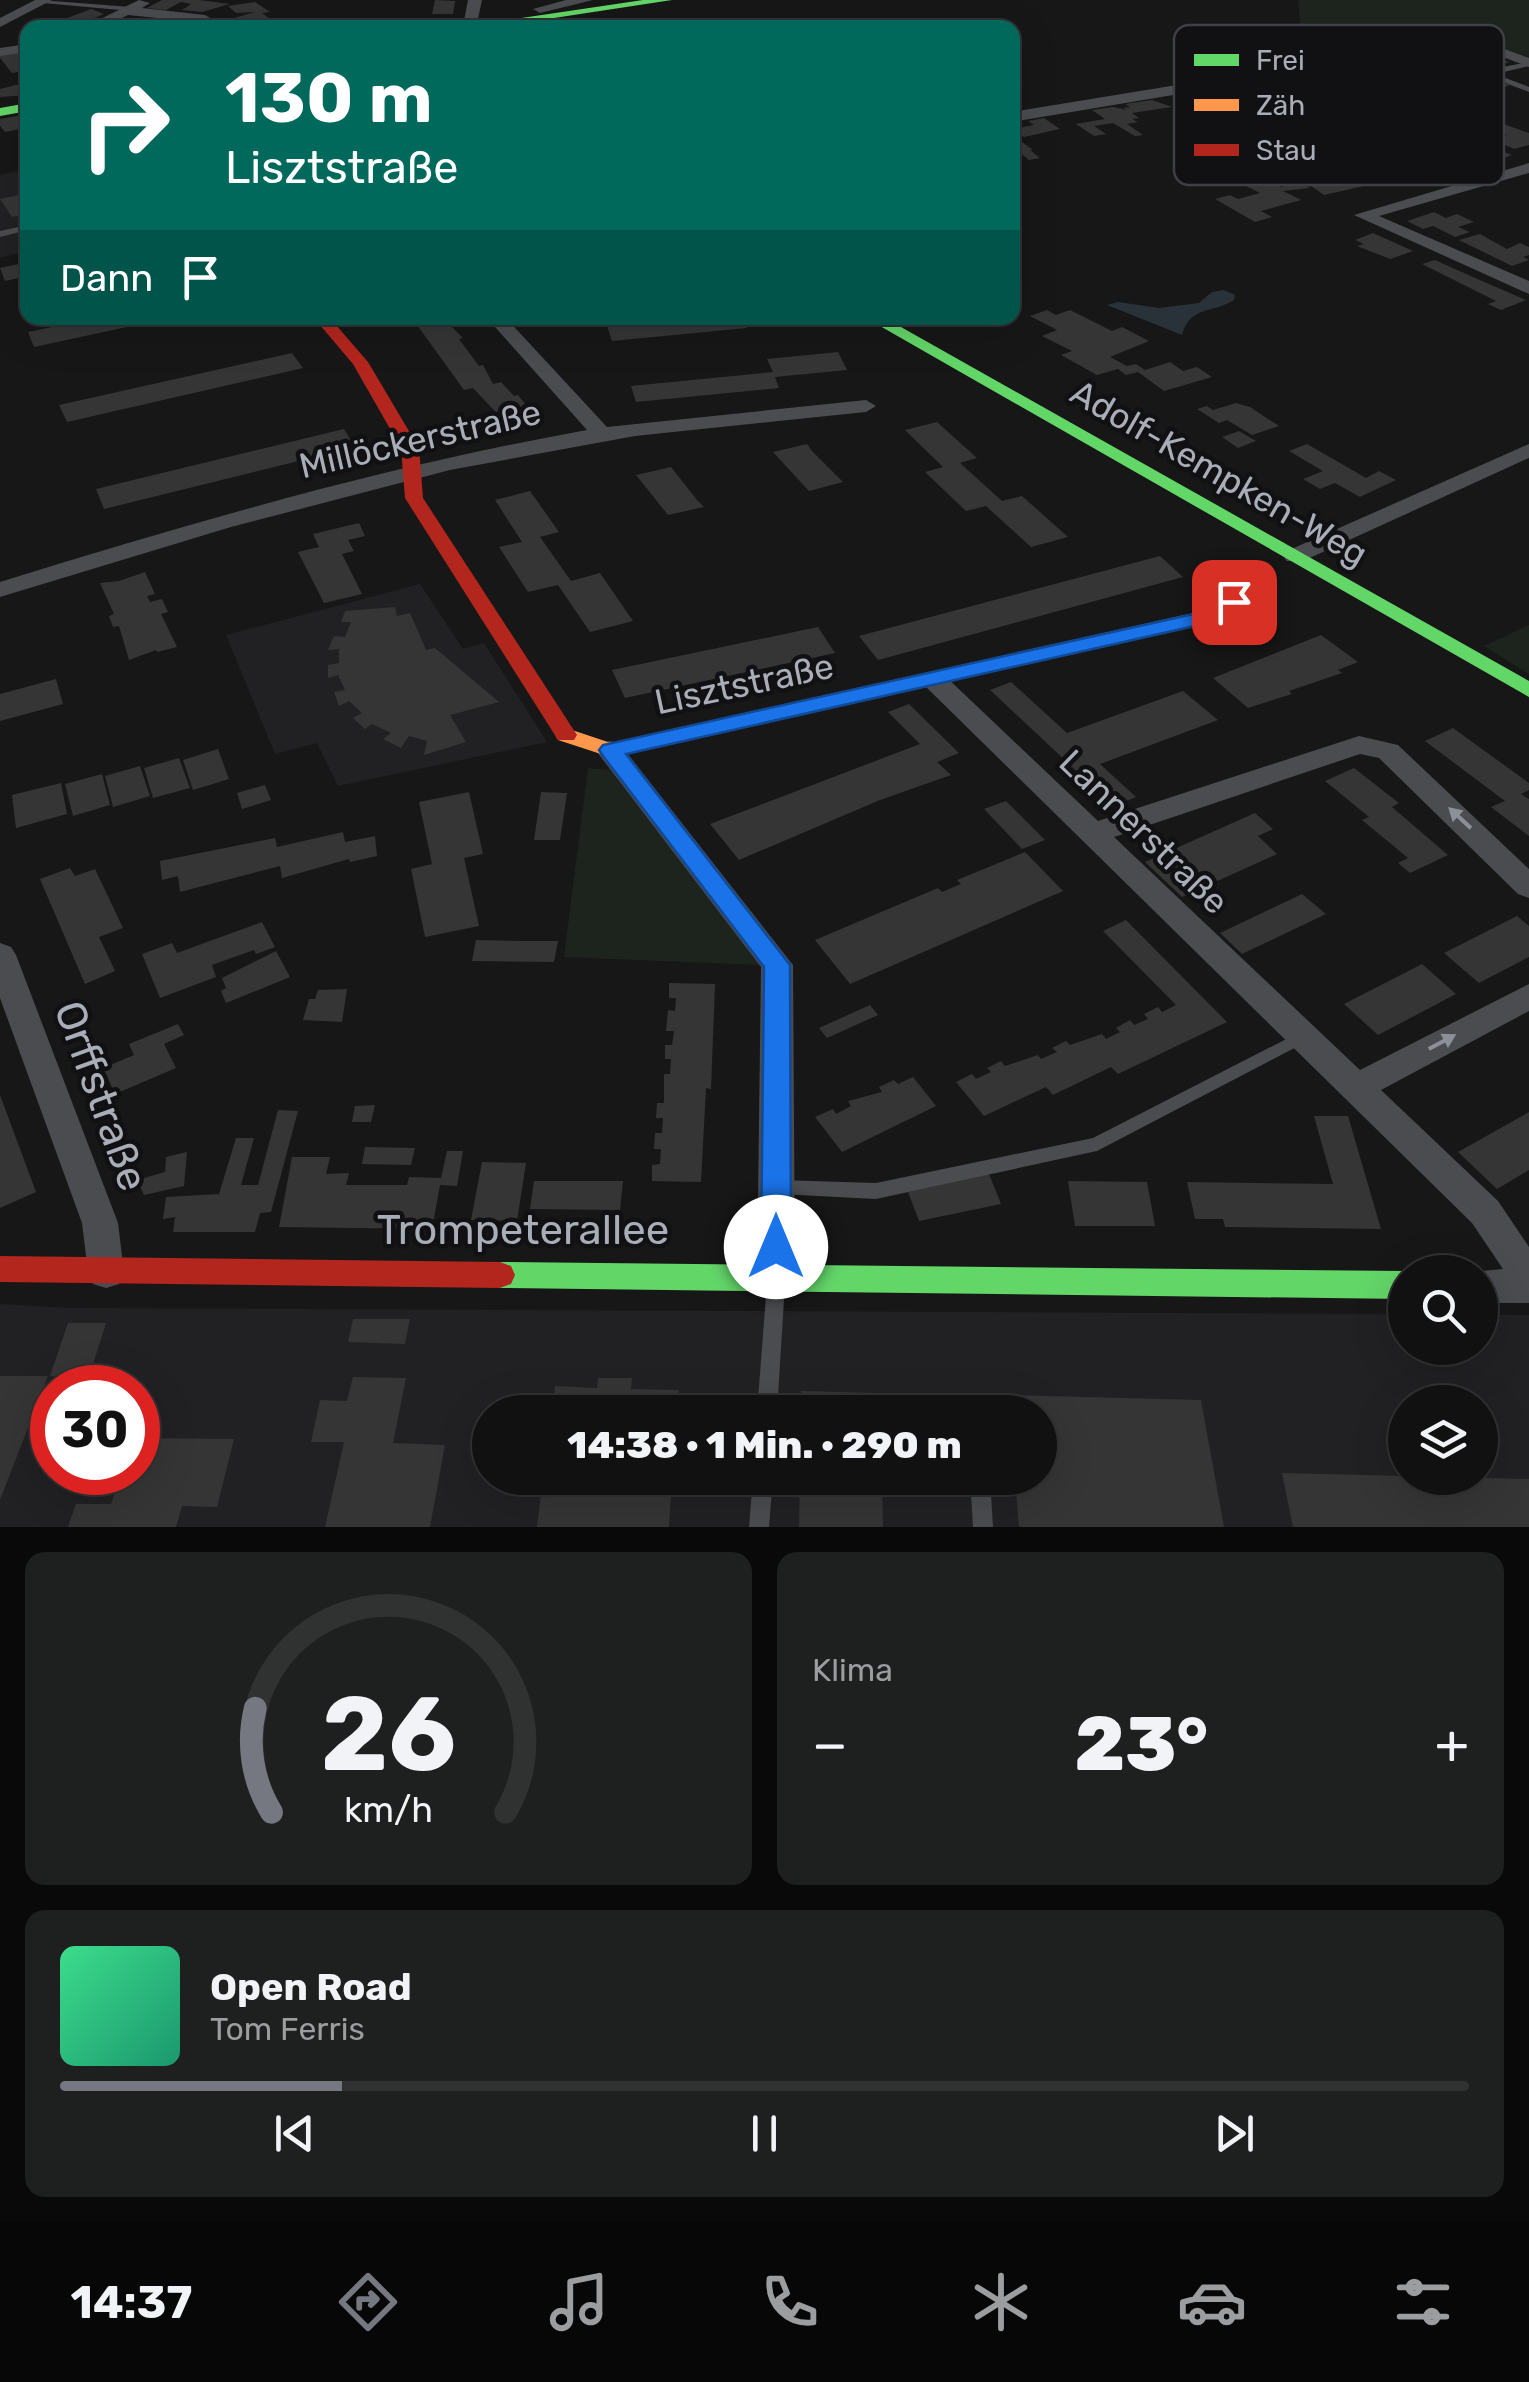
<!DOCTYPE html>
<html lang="de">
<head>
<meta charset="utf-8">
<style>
	:root { --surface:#111; --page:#1e1f1f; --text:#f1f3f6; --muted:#9c9d9f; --line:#303131; --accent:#757880 }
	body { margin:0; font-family:Rubik,sans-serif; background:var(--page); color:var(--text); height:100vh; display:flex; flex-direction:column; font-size:38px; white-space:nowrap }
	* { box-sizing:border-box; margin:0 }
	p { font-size:32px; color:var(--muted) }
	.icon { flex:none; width:55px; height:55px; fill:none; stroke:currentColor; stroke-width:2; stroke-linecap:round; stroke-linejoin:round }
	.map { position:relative; height:1527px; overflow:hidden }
	.details { display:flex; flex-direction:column; gap:25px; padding:25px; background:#090909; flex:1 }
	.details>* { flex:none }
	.hud { position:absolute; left:20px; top:20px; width:1000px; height:305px; border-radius:20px; box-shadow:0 10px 40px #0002,0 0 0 2px var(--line); background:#00695c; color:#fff; overflow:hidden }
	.tools { position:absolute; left:1388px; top:1255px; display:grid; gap:20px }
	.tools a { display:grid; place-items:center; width:110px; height:110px; border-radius:50%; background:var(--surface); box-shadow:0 10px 40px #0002,0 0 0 2px var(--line); font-size:50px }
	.speed { position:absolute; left:30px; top:1365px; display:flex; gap:20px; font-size:50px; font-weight:700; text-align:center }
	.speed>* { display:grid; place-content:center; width:130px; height:130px; border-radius:50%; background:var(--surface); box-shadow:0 10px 40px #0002,0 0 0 2px var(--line); line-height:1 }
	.speed .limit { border:15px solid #d22; background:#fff; color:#111 }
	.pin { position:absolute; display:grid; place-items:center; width:85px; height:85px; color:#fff; margin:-42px; border-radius:20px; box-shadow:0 5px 15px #0006 }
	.me { position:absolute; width:110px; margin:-55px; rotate:0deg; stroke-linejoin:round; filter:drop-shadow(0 0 8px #0008) }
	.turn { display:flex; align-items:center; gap:35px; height:210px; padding:0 40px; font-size:45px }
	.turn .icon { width:130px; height:130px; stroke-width:2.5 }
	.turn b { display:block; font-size:70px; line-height:85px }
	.then { display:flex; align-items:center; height:95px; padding:0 40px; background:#0003; gap:20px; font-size:38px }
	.big { font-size:75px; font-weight:800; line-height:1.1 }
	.details .card { flex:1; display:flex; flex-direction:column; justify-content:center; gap:15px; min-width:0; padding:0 35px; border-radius:20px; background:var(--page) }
	.details .dial { align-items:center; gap:0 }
	.dial svg { height:260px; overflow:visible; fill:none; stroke:var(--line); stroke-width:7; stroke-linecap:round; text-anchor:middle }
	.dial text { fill:var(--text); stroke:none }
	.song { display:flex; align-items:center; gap:30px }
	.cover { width:120px; height:120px; border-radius:15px; background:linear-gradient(135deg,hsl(150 70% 55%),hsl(160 70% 35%)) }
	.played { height:10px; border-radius:5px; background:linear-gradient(90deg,var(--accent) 20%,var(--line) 20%) }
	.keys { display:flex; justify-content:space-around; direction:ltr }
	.heat { display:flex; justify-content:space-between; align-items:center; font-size:55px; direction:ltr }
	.details .tiles { flex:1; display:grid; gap:25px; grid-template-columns:1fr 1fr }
	.card:last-child { grid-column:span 2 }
	.trip { position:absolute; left:472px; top:1395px; width:585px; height:100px; border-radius:50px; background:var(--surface); box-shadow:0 10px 40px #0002,0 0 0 2px var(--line); font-weight:800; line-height:100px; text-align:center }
	.menu { display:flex; height:160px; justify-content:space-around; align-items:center; background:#070707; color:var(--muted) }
	.menu .icon { width:70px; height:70px }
	.menu .selected { color:var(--accent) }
	.menu b { font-size:45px; color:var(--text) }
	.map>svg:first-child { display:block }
	.built { fill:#212123; fill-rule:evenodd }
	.green { fill:#1d241e }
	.water { fill:#2a3239 }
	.building { fill:#353536 }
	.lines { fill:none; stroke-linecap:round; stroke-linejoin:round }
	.lane { fill:#4b4c50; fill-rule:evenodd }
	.street { fill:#4b4c50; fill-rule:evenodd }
	.fast { fill:#63d668; fill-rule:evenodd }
	.slow { fill:#ff974d; fill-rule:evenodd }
	.jam { fill:#b3261e; fill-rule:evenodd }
	.oneway { fill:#8c9099 }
	.route { fill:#1a73e8; stroke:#114b97; stroke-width:2.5 }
	.labels { text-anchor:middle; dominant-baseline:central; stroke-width:9; stroke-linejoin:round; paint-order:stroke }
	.street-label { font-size:35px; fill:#a8adb8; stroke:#111113 }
	.near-street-label { font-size:42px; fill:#a8adb8; stroke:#111113 }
	.key { fill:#111113; stroke:#3e4045; stroke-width:2.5 }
	.key-label { font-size:28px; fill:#a8adb8 }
</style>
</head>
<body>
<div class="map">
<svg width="1529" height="1527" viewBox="0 0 1529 1527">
	<rect width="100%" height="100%" fill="#171717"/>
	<!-- built -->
	<path class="built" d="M27,169V251L0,258V175Z
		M420,584L463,649L484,643L547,742L338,786L317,743L275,754L226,635Z
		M0,1304L73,1308L1405,1314V1348H1480V1315H1529V1527H0ZM52,1388H138V1472H52ZM1405,1402H1480V1478H1405ZM490,1412H1040V1478H490Z"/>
	<!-- green -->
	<path class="green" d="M1298,0H1529V60L1473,38L1304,66Z
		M1529,625V674L1484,646Z
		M588,768L610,770L761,965L564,957Z"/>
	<!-- water -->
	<path class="water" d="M1224,290L1235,295L1234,300C1213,314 1190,305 1182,335L1107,305L1118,302L1159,308L1199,303L1212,292Z"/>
	<!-- building -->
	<path class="building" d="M162,0H199L230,4L202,12L182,10L191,4L181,2L166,10L147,8Z
		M435,0L455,1L453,14H432Z
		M255,2L270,12L262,13L270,19L242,24L234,18L255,12L236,13L228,6Z
		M91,9L104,14L85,22L74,20L41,28Z
		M25,51L28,70L12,73L0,58V53Z
		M1437,55H1455L1478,63L1499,58L1509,62L1487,69L1476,64L1458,68L1430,57Z
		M1485,76L1500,82L1510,85L1494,91L1465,81Z
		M28,82V95L0,97V89Z
		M1152,100L1172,107L1132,113L1139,118L1132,119L1138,122L1127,124L1143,135L1135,136L1113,123L1094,126L1106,134L1094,136L1076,124L1105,119L1092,110L1113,107L1127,110L1123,108L1130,107L1125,104Z
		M28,114L25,128L5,132L0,126V119Z
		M1044,118L1060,129L1024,137L1012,129L1034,125L1028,121Z
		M1492,120L1529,133V145L1514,149L1492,139L1507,135L1479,123Z
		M1012,135L1033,150H1030L1040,158L1029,160L1019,152L1012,153Z
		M1491,147L1512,155L1481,166L1456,162L1461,160L1451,156L1462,149L1475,152Z
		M1342,171L1360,180L1354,181L1364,186L1324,195L1304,181L1339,175L1334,173Z
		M1262,177L1281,187L1298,182L1310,188L1283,191L1301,200L1261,211L1272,217L1255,222L1215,199L1230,195L1238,199L1260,193L1240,183Z
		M28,193V214L12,217L0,199Z
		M1434,212L1446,218L1457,214L1474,222L1458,227L1470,232L1455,237L1433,226L1423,229L1407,221Z
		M1373,233L1413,251L1390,259L1357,246L1364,244L1355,240Z
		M1480,234L1507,249L1520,243L1529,247V255L1523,257L1529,260L1512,266L1459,240Z
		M1435,260L1473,277L1526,300L1501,310L1488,304L1496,301L1422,264Z
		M28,262V276L5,281L0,268Z
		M1047,310L1056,315L1070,310L1112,331L1122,327L1149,341L1110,357L1127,366L1136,364L1145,370L1170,362L1183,371L1197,367L1212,377L1164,391L1138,372L1126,375L1118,369L1097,375L1061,355L1072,351L1042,336L1057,330L1030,316Z
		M96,318L164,319L34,347L28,332Z
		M412,318H443L463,338L459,339L479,366L483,365L493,384L501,382L514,396L518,395L533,414L505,422L473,388L464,390Z
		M699,318H743L747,328L612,341L607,326Z
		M838,352L847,370L775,377L779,388L636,402L631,386L773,372L767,359Z
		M292,353L303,368L67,422L59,405Z
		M1236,403L1250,407L1279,426L1252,435L1227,420L1219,423L1197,409L1207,406L1213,410Z
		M937,422L977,458L960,463L1002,501L1022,496L1068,537L1031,547L986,506L966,511L925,472L943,467L905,430Z
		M344,429L355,447L104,509L96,489Z
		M1239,431L1244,434L1256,441L1238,448L1222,437Z
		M807,444L812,451L843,482L809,491L773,452Z
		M1307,444L1366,478L1379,471L1396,480L1360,497L1335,483L1320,489L1303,479L1323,471L1289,451Z
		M671,467L697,500L704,507L668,515L636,475Z
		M530,491L559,532L540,537L571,581L600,573L633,621L590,632L558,585L528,592L499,547L522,542L495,500Z
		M359,523L365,536L348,540L354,551L342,554L362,594L324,603L298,552L319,547L313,534Z
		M1160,556L1183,577L878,660L859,636Z
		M145,572L155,594L147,596L150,602L162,599L168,612L161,614L177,647L157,652L156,650L129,660L119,626L113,627L109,616L114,614L100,583L119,581Z
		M395,607L397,616L410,613L426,650L435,648L499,702L450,715L466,742L424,755L427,741L409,736L401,748L383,739L391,733L372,724L365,729L353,718L362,713L349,701L339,706L334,692L345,690L338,675L328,678V665L339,663V649L328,650L334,636L345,637L351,622H341L345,611Z
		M818,627L835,653L625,698L612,670Z
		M1321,635L1358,662L1338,670L1342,673L1289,691L1292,694L1248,708L1213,678Z
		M56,679L63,704L0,721V694Z
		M1011,682L1067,733L1183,691L1218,720L1100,764L1136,797L1114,806L990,690Z
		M909,704L959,753L937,762L951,775L880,800L739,860L710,824L920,744L888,712Z
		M1453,728L1529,783V790L1521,794L1529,799V836L1491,807L1505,801L1425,741Z
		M218,749L229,779L193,790L183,760Z
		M179,758L190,788L153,798L144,768Z
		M140,766L150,796L113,807L105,776Z
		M1354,768L1399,803L1392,807L1448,855L1410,873L1398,863L1408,858L1362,820L1369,817L1325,781Z
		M102,774L110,805L73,816L65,784Z
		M61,783L67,814L16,828L12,795Z
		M265,785L271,800L242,809L237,793Z
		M469,792L483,854L464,858L479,926L425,937L411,869L432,864L419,802Z
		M541,792L567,793L560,840H534Z
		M1006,801L1045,840L1022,849L984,809Z
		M1255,813L1273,829L1258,836L1277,854L1182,897L1145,862Z
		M343,832L345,842L375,836L377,856L350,862L349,859L282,878L280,866L180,892L178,876L162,880L160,861L275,838L277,847Z
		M1025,852L1063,891L850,984L815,940L938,888L942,892L961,884L957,880Z
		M70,868L75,876L95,869L123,928L99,937L115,971L85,984L40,879Z
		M1302,894L1326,914L1242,954L1220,933Z
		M1517,916L1529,926V957L1479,983L1444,953Z
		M1126,920L1227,1022L1118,1074L1111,1067L1053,1095L1046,1087L984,1116L956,1082L972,1074L976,1079L991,1072L987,1068L1001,1061L1005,1066L1038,1055L1041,1059L1057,1052L1052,1048L1066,1041L1070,1045L1102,1034L1106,1039L1120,1032L1116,1028L1130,1020L1134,1025L1148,1019L1144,1014L1158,1007L1162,1012L1176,1005L1103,931Z
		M262,922L275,947L256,954L254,950L212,965L216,977L160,998L142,954L172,943L177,953Z
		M476,940L524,941H558L554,962L472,961Z
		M276,951L290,977L226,1003L221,991L226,988L222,978Z
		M1422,964L1456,994L1378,1035L1344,1004Z
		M669,983L715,984L711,1089L706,1088L701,1182L652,1181V1165L660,1164L661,1149H654L655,1133H662L663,1118H656L657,1103H664V1074H670L671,1059H665V1045H672L674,1031H666L668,1010L675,1011L676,998H669Z
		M347,989L342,1022L303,1020L309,999H315L318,990Z
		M870,1005L878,1015L827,1038L819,1028Z
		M178,1024L184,1035L164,1044L176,1068L115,1094L103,1068L134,1055L129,1044Z
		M913,1077L936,1106L842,1152L815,1117L833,1109L836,1114L851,1106L848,1101L882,1092L879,1087L894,1080L898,1084Z
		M0,1095L36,1192L0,1208Z
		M375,1105L371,1122H352L355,1106Z
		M278,1110L298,1111L271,1212L260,1213L255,1232H173L175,1217L163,1219L166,1197L219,1194L236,1138H254L241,1185H258Z
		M1529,1112V1170L1497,1189L1458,1152Z
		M1314,1116H1348L1381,1229L1225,1227L1223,1219H1195L1187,1182L1333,1184Z
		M365,1147L415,1148L411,1165L362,1164Z
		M447,1151H463L457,1186L440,1185L432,1229L279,1227L292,1157H330L326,1174L349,1173L346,1185H407L409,1177L441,1178Z
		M187,1152L184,1186L144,1195L137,1180L165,1172L166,1157Z
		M482,1162L526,1163L517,1221L471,1220Z
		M989,1174L1001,1204L919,1221L908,1192Z
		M534,1181H623L620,1210L530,1209Z
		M1068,1181L1147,1182L1155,1226H1075Z
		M353,1319H410L405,1344L348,1342Z
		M68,1323H106L89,1377L50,1376Z
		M0,1376H48L0,1500Z
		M353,1377L406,1378L393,1443L445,1445L430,1527H325L344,1442H311L320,1400L347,1401Z
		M598,1378H632L631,1389L679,1390L677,1412H552L555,1386L597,1388Z
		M801,1391L880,1393V1412H800Z
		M1008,1395L1201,1400L1224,1527H1019L1015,1478H1040V1412H1009Z
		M138,1438L234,1439L217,1507L182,1506L176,1527H68L76,1504H111L121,1472H138Z
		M1282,1473L1529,1479V1527H1293Z
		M543,1478H672L669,1527H537Z
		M800,1478H882L883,1527H799Z"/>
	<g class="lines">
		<!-- lane -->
		<path class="lane" d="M40,0L131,7L134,9L131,11L43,3Z
			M1529,62V66L1495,74L1529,87V92L1487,76L1454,84L1450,82L1482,71Z
			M28,225V230L0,237V231Z
			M1302,1031L1308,1033L1310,1037L1308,1041L1097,1151L876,1199L779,1194L773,1192L770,1187L773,1182L779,1180L876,1183L1093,1138Z
			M776,1275L783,1277L785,1283L777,1412H757L767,1283L769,1277Z
			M753,1478H773L769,1527H749Z
			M970,1478H990L993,1527H973Z"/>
		<!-- street -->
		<path class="street" d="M35,0H52L0,27V18Z
			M139,0L150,3L142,8L205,15L212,19L205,23L128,15L101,28H82Z
			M468,0H482L476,28L463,26Z
			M566,0H593L540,13L533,9Z
			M1472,37L1529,58V67L1471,45L1012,122V112Z
			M28,44V52L0,56V48Z
			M1529,163V173L1379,216L1529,281V294L1354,215Z
			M487,318H506L607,427L866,400L876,406L866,412L635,436L450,470L231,527L0,597V582C193,522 387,466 587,430Z
			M1529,444V458L1303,561H1287L1283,556L1287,551Z
			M934,672L943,674L1098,821L1359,736L1398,745L1529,869V898L1518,894L1379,758L1360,754L1114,837L1360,1070L1529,984V1011L1381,1090L1498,1201L1529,1247V1303H1480V1272H1472L1503,1269L1472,1223L925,686L921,680Z
			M610,741L620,744L793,965L795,1277L789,1289L776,1293L763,1289L757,1277L761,967L600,756L596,750L600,744Z
			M0,943L11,947L16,955L118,1223L124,1272L119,1284L106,1288L93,1284L88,1272L82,1223L0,998Z"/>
		<!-- fast -->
		<path class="fast" d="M643,0H672L489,28H455Z
			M28,103V111L0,116V108Z
			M866,318H885L1529,681V697Z
			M1234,596L1244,602L1221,619L1011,666L1001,660L1011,654L1207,610Z
			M500,1262L1405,1271L1408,1272L1405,1299L500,1288L489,1284L485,1275L489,1266Z"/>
		<!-- slow -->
		<path class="slow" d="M1011,654L1021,660L1018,665L610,757L558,740L555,735L566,728L611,743Z"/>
		<!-- jam -->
		<path class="jam" d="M314,318H330L368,362L419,448L423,498L577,735L574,740H558L405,498L401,448L353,364Z
			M0,1256L500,1262L511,1266L515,1275L511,1284L500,1288L0,1282Z"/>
	</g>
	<!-- one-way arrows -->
	<defs><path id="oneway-solid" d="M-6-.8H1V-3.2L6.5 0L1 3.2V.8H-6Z" transform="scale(2.5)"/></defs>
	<g class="oneway">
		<use href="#oneway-solid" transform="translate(1460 818) rotate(-137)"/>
		<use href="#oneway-solid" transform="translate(1442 1042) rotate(-28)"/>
	</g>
	<!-- route -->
	<path class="route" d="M1234,596L1244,602L1221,620L626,754L790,965L791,1247L787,1256L776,1260L766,1256L761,1247L764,967L603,756L599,750L603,745L1207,611Z"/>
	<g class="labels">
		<!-- street labels -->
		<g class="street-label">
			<text transform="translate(420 439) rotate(-13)">Millöckerstraße</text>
			<text transform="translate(1219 473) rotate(30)">Adolf-Kempken-Weg</text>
			<text transform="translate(744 684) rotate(-12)">Lisztstraße</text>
			<text transform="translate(1144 832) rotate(44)">Lannerstraße</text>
		</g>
		<!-- near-street labels -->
		<g class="near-street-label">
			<text transform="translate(101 1096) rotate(70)">Orffstraße</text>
			<text x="523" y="1230">Trompeterallee</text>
		</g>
	</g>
	<!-- legend -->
	<rect x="1174" y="25" width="330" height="160" rx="15" class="key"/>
	<rect x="1194" y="54" width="45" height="12" fill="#63d668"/>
	<rect x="1194" y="99" width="45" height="12" fill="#ff974d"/>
	<rect x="1194" y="144" width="45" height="12" fill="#b3261e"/>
	<g class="key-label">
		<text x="1256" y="70">Frei</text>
		<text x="1256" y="115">Zäh</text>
		<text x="1256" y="160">Stau</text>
	</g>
</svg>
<div class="tools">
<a><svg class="icon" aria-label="search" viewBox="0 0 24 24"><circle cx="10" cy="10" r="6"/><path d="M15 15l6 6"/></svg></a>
<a><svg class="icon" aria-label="layers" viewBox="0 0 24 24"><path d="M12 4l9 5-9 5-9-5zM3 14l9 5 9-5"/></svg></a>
</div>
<div class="speed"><div class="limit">30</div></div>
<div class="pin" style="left:1234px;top:602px;background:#d93025"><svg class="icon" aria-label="arrive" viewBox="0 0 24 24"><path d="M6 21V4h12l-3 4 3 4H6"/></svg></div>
<svg class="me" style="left:776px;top:1247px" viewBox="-20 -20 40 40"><circle r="19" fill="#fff"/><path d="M0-13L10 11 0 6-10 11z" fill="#1a73e8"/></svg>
<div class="trip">14:38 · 1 Min. · 290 m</div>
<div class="hud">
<div class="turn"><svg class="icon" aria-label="right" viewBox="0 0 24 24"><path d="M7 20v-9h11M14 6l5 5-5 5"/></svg><div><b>130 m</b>Lisztstraße</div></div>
<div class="then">Dann<svg class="icon" aria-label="arrive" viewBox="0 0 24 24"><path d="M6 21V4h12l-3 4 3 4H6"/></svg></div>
</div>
</div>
<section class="details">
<div class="tiles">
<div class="card dial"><svg viewBox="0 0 100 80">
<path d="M14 69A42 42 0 1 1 86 69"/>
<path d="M14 69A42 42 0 0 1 9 37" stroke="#757880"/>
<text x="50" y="56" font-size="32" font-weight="700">26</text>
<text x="50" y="72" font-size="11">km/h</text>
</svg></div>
<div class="card"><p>Klima</p>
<div class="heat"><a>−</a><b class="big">23°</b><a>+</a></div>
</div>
<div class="card">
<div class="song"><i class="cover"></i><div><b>Open Road</b><p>Tom Ferris</p></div></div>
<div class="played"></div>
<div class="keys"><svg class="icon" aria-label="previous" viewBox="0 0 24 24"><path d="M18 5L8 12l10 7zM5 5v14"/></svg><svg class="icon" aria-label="pause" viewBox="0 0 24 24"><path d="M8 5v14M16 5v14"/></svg><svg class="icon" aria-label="next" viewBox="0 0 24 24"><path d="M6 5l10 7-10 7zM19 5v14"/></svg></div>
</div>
</div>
</section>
<nav class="menu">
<b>14:37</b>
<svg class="icon selected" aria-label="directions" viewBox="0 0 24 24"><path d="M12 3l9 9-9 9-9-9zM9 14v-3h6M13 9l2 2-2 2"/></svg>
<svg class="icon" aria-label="music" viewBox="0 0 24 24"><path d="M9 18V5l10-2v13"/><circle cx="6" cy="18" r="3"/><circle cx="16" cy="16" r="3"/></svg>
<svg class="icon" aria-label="phone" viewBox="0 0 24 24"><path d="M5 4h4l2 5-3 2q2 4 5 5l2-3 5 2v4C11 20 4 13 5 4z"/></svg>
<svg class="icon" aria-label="climate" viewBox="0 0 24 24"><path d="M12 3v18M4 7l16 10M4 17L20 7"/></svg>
<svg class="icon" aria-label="car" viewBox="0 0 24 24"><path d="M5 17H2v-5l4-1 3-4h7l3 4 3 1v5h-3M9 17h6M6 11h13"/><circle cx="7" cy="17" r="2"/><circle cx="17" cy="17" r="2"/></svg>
<svg class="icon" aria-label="filters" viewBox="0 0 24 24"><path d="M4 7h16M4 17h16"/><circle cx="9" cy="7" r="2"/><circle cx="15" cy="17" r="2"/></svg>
</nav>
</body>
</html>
